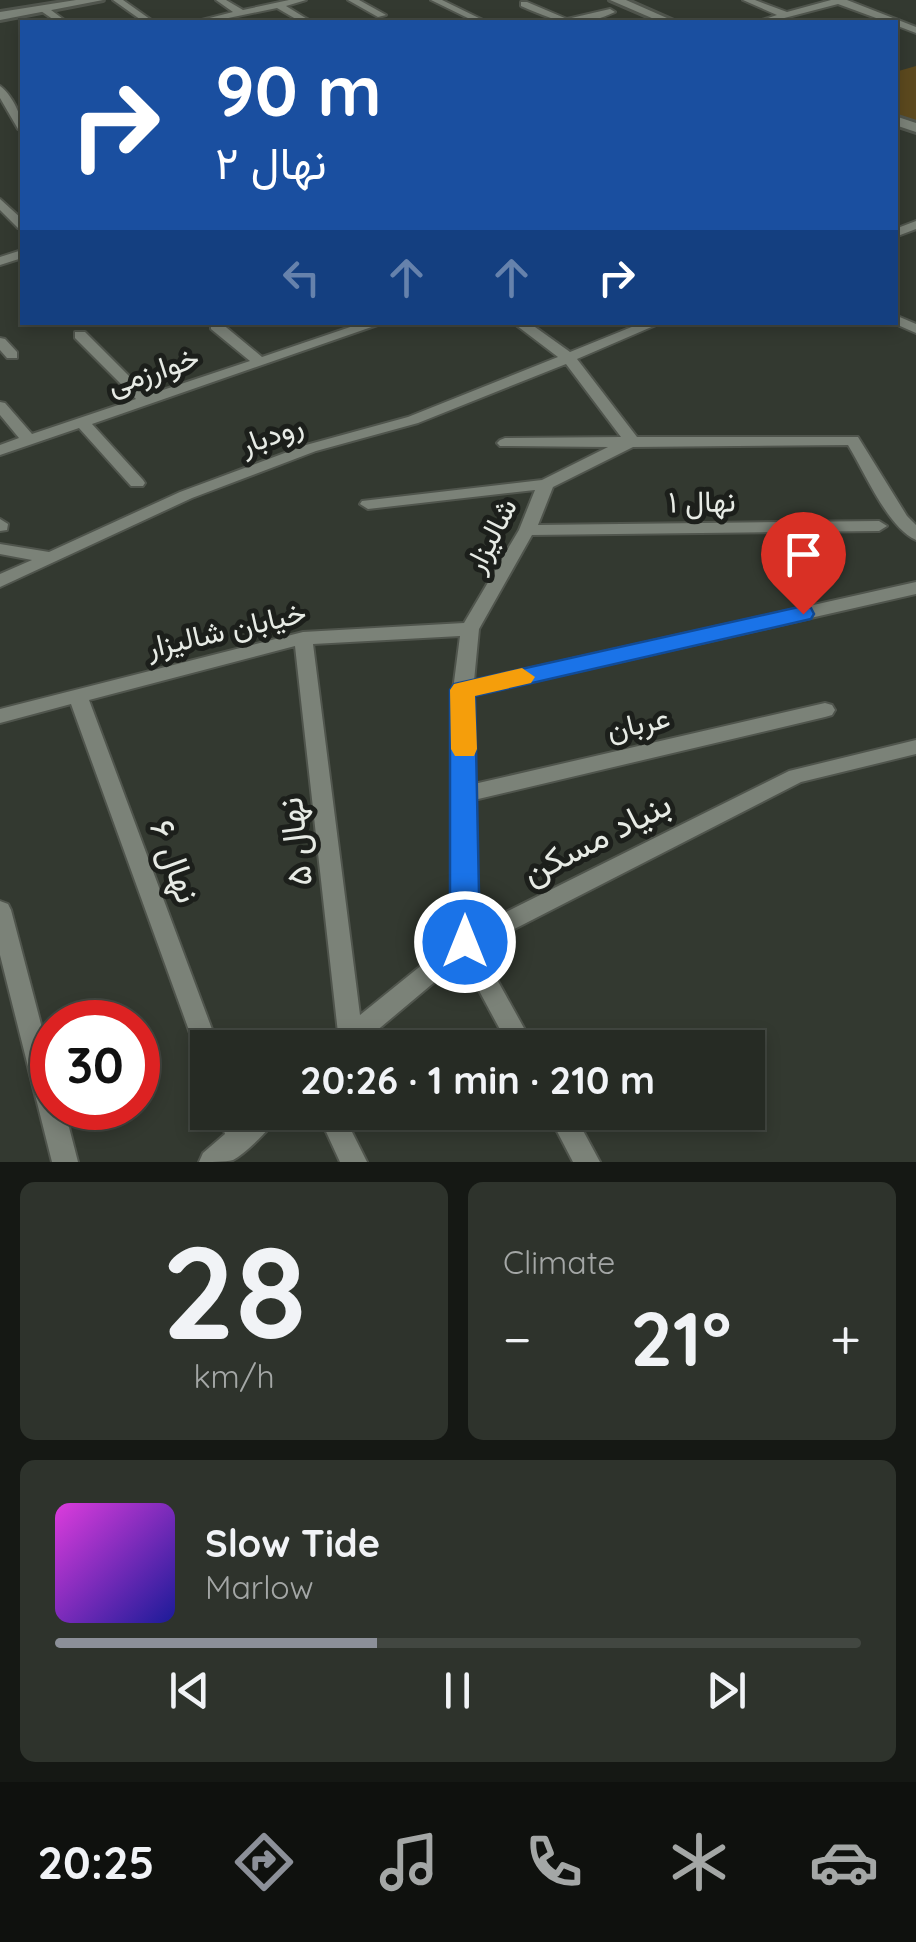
<!DOCTYPE html>
<html lang="en">
<head>
<meta charset="utf-8">
<style>
	:root { --surface:#262b24; --page:#2e332c; --text:#f1f3f6; --muted:#a4a7a6; --line:#424741; --accent:#8c9099 }
	body { margin:0; font-family:Quicksand,Vazirmatn,sans-serif; background:var(--page); color:var(--text); height:100vh; display:flex; flex-direction:column; font-size:38px; white-space:nowrap }
	* { box-sizing:border-box; margin:0 }
	p { font-size:32px; color:var(--muted) }
	.icon { flex:none; width:55px; height:55px; fill:none; stroke:currentColor; stroke-width:2; stroke-linecap:round; stroke-linejoin:round }
	.map { position:relative; height:1162px; overflow:hidden }
	.panel { display:flex; flex-direction:column; gap:20px; padding:20px; background:#151814; flex:1 }
	.panel>* { flex:none }
	.hud { position:absolute; left:20px; top:20px; width:878px; height:305px; border-radius:0px; box-shadow:0 5px 15px #0003,0 0 0 2px var(--line); background:#1a4fa0; color:#fff; overflow:hidden }
	.speed { position:absolute; left:30px; top:1000px; display:flex; gap:20px; font-size:50px; font-weight:700; text-align:center }
	.speed>* { display:grid; place-content:center; width:130px; height:130px; border-radius:50%; background:var(--surface); box-shadow:0 5px 15px #0003,0 0 0 2px var(--line); line-height:1 }
	.speed .limit { border:15px solid #d22; background:#fff; color:#111 }
	.pin { position:absolute; display:grid; place-items:center; width:85px; height:85px; color:#fff; margin:-102px -42px; border-radius:50% 50% 50% 0; rotate:-45deg; box-shadow:0 0 10px #0007 }
	.pin .icon { rotate:45deg }
	.me { position:absolute; width:110px; margin:-55px; rotate:0deg; stroke-linejoin:round; filter:drop-shadow(0 0 8px #0008) }
	.turn { display:flex; align-items:center; gap:35px; height:210px; padding:0 30px; font-size:45px }
	.turn .icon { width:130px; height:130px; stroke-width:2.5 }
	.turn b { display:block; font-size:70px; line-height:85px }
	.lanes { display:flex; align-items:center; height:95px; padding:0 30px; background:#0003; justify-content:center; gap:50px; direction:ltr }
	.lanes .off { opacity:.35 }
	.big { font-size:75px; font-weight:700; line-height:1.1 }
	.panel .tile { flex:1; display:flex; flex-direction:column; justify-content:center; gap:15px; min-width:0; padding:0 35px; border-radius:15px; background:var(--page) }
	.panel .dial { align-items:center; gap:0 }
	.dial b { font-size:130px; line-height:1 }
	.song { display:flex; align-items:center; gap:30px }
	.cover { width:120px; height:120px; border-radius:15px; background:linear-gradient(135deg,hsl(300 70% 55%),hsl(240 70% 35%)) }
	.played { height:10px; border-radius:5px; background:linear-gradient(90deg,var(--accent) 40%,var(--line) 40%) }
	.keys { display:flex; justify-content:space-around; direction:ltr }
	.heat { display:flex; justify-content:space-between; align-items:center; font-size:55px; direction:ltr }
	.panel .tiles { flex:1; display:grid; gap:20px; grid-template-columns:1fr 1fr }
	.tile:last-child { grid-column:span 2 }
	.trip { position:absolute; left:190px; top:1030px; width:575px; height:100px; border-radius:0px; background:var(--surface); box-shadow:0 5px 15px #0003,0 0 0 2px var(--line); font-weight:700; line-height:100px; text-align:center }
	.tabs { display:flex; height:160px; justify-content:space-around; align-items:center; background:#0f110e; color:var(--muted) }
	.tabs .icon { width:70px; height:70px }
	.tabs .on { color:var(--accent) }
	.tabs b { font-size:45px; color:var(--text) }
	.map>svg:first-child { display:block }
	.green { fill:#5c491e }
	.lines { fill:none; stroke-linecap:round; stroke-linejoin:round }
	.minor-casing { stroke:#50554d; stroke-width:4 }
	.tertiary-casing { stroke:#50554d; stroke-width:6 }
	.minor { fill:#7b8278; fill-rule:evenodd }
	.tertiary { fill:#7b8278; fill-rule:evenodd }
	.route { fill:#1a73e8; stroke:#114b97; stroke-width:2.5 }
	.slow { fill:#f59e0b }
	.labels { text-anchor:middle; dominant-baseline:central; stroke-width:10; stroke-linejoin:round; paint-order:stroke }
	.street-label { font-size:30px; fill:#e7ebe5; stroke:#1c1f1b }
	.near-street-label { font-size:35px; fill:#e7ebe5; stroke:#1c1f1b }
</style>
</head>
<body>
<div class="map">
<svg width="916" height="1162" viewBox="0 0 916 1162">
	<rect width="100%" height="100%" fill="#333930"/>
	<!-- green -->
	<path class="green" d="M916,66V122L895,113V72Z"/>
	<g class="lines">
		<defs>
			<path id="minor" d="M113,0H123L154,22H144Z
				M216,0H226L243,10L289,0H306L286,6L312,22H301L277,8L209,22H194L233,12Z
				M348,0H359L386,15L378,17Z
				M431,0H442L487,22H476Z
				M743,0H755L787,12L831,0H847L916,27V33L895,25V22H887L838,4L769,22H756L777,15Z
				M521,2H527L567,19L610,9L615,12C576,30 558,22 521,6Z
				M41,7H47L67,22H57L41,11Z
				M0,86C12,95 22,115 22,130L18,129L0,98Z
				M0,199L22,219V229L18,228L0,210Z
				M916,221V229L895,237V229Z
				M22,250V258L0,265V257Z
				M895,315L916,324V333L891,322H895Z
				M365,322H386L92,424L143,480L145,483L143,486H131L79,428L0,455V445L19,438L0,415V402L5,403L32,434L136,399L75,338V332H85L148,395L250,361L211,329V323H221L262,357Z
				M512,322H528L570,352L644,322H663L577,359L637,437H858L907,516L916,525V540C888,528 864,471 848,445L633,447L553,487L538,525L879,521L887,526L879,531L532,535L479,629L474,681L916,582V594L473,695L474,784L825,703L832,705L835,710L832,715L825,717L474,800L476,927L789,771L916,740V754L801,782L479,947L535,1048H510L462,959L356,1048H326L338,1033L295,646L89,700L219,1048H208V1061L199,1058L71,704L0,723V709L303,632L464,623L519,530L535,490L368,509L360,504L362,501L542,480L608,447L500,446L497,443L500,440L505,438L621,437L566,364L418,423L316,451L192,498L0,587V574L32,560L0,554V544L49,552L180,492L306,445L408,417L558,357ZM460,636L453,690L454,939L360,1015L313,644Z
				M0,338L5,339L17,352V358H7L0,350Z
				M0,519L8,524L7,530L0,531Z
				M0,901L8,904L11,910L52,1066V1108H64L78,1162H52L0,955Z
				M218,1112H243L244,1117L249,1112H280C275,1125 245,1154 233,1160C225,1162 209,1162 199,1162L203,1153L225,1134Z
				M317,1112H342L367,1162H340Z
				M547,1112H573L600,1162H573Z"/>
			<path id="tertiary" d="M76,0H103L0,20V12Z
				M610,0H626L676,22H661Z
				M895,116L916,123V132L895,125Z"/>
		</defs>
		<!-- minor casing -->
		<use href="#minor" class="minor-casing"/>
		<!-- tertiary casing -->
		<use href="#tertiary" class="tertiary-casing"/>
		<!-- minor -->
		<use href="#minor" class="minor"/>
		<!-- tertiary -->
		<use href="#tertiary" class="tertiary"/>
	</g>
	<!-- route -->
	<path class="route" d="M803,606L811,608L814,614L811,619L475,696L480,942L475,951L465,955L454,951L450,942V690L454,684Z"/>
	<!-- slow -->
	<path class="slow" d="M522,668L535,677L531,683L475,696L477,749L474,756H455L451,749L450,690L454,684Z"/>
	<g class="labels">
		<!-- street labels -->
		<g class="street-label">
			<text transform="translate(153 370) rotate(-18)">خوارزمی</text>
			<text transform="translate(271 434) rotate(-20)">رودبار</text>
			<text transform="translate(702 501) rotate(-1)">نهال ۱</text>
			<text transform="translate(490 535) rotate(-63)">شالیزار</text>
			<text transform="translate(226 629) rotate(-13)">خیابان شالیزار</text>
			<text transform="translate(638 723) rotate(-13)">عربان</text>
		</g>
		<!-- near-street labels -->
		<g class="near-street-label">
			<text transform="translate(596 837) rotate(-27)">بنیاد مسکن</text>
			<text transform="translate(294 842) rotate(-97)">نهال ۵</text>
			<text transform="translate(176 861) rotate(70)">نهال ۶</text>
		</g>
	</g>
</svg>
<div class="speed"><div class="limit">30</div></div>
<div class="pin" style="left:803px;top:614px;background:#d93025"><svg class="icon" aria-label="arrive" viewBox="0 0 24 24"><path d="M6 21V4h12l-3 4 3 4H6"/></svg></div>
<svg class="me" style="left:465px;top:942px" viewBox="-20 -20 40 40"><circle r="17" fill="#1a73e8" stroke="#fff" stroke-width="3"/><path d="M0-11L8 9 0 5-8 9z" fill="#fff"/></svg>
<div class="trip">20:26 · 1 min · 210 m</div>
<div class="hud">
<div class="turn"><svg class="icon" aria-label="right" viewBox="0 0 24 24"><path d="M7 20v-9h11M14 6l5 5-5 5"/></svg><div><b>90 m</b>نهال ۲</div></div>
<div class="lanes"><svg class="icon off" aria-label="left" viewBox="0 0 24 24"><path d="M17 20v-9H6M10 6l-5 5 5 5"/></svg><svg class="icon off" aria-label="ahead" viewBox="0 0 24 24"><path d="M12 20V5M6 11l6-6 6 6"/></svg><svg class="icon off" aria-label="ahead" viewBox="0 0 24 24"><path d="M12 20V5M6 11l6-6 6 6"/></svg><svg class="icon" aria-label="right" viewBox="0 0 24 24"><path d="M7 20v-9h11M14 6l5 5-5 5"/></svg></div>
</div>
</div>
<section class="panel">
<div class="tiles">
<div class="tile dial"><b>28</b><p>km/h</p></div>
<div class="tile"><p>Climate</p>
<div class="heat"><a>−</a><b class="big">21°</b><a>+</a></div>
</div>
<div class="tile">
<div class="song"><i class="cover"></i><div><b>Slow Tide</b><p>Marlow</p></div></div>
<div class="played"></div>
<div class="keys"><svg class="icon" aria-label="previous" viewBox="0 0 24 24"><path d="M18 5L8 12l10 7zM5 5v14"/></svg><svg class="icon" aria-label="pause" viewBox="0 0 24 24"><path d="M8 5v14M16 5v14"/></svg><svg class="icon" aria-label="next" viewBox="0 0 24 24"><path d="M6 5l10 7-10 7zM19 5v14"/></svg></div>
</div>
</div>
</section>
<nav class="tabs">
<b>20:25</b>
<svg class="icon on" aria-label="directions" viewBox="0 0 24 24"><path d="M12 3l9 9-9 9-9-9zM9 14v-3h6M13 9l2 2-2 2"/></svg>
<svg class="icon" aria-label="music" viewBox="0 0 24 24"><path d="M9 18V5l10-2v13"/><circle cx="6" cy="18" r="3"/><circle cx="16" cy="16" r="3"/></svg>
<svg class="icon" aria-label="phone" viewBox="0 0 24 24"><path d="M5 4h4l2 5-3 2q2 4 5 5l2-3 5 2v4C11 20 4 13 5 4z"/></svg>
<svg class="icon" aria-label="climate" viewBox="0 0 24 24"><path d="M12 3v18M4 7l16 10M4 17L20 7"/></svg>
<svg class="icon" aria-label="car" viewBox="0 0 24 24"><path d="M5 17H2v-5l4-1 3-4h7l3 4 3 1v5h-3M9 17h6M6 11h13"/><circle cx="7" cy="17" r="2"/><circle cx="17" cy="17" r="2"/></svg>
</nav>
</body>
</html>
